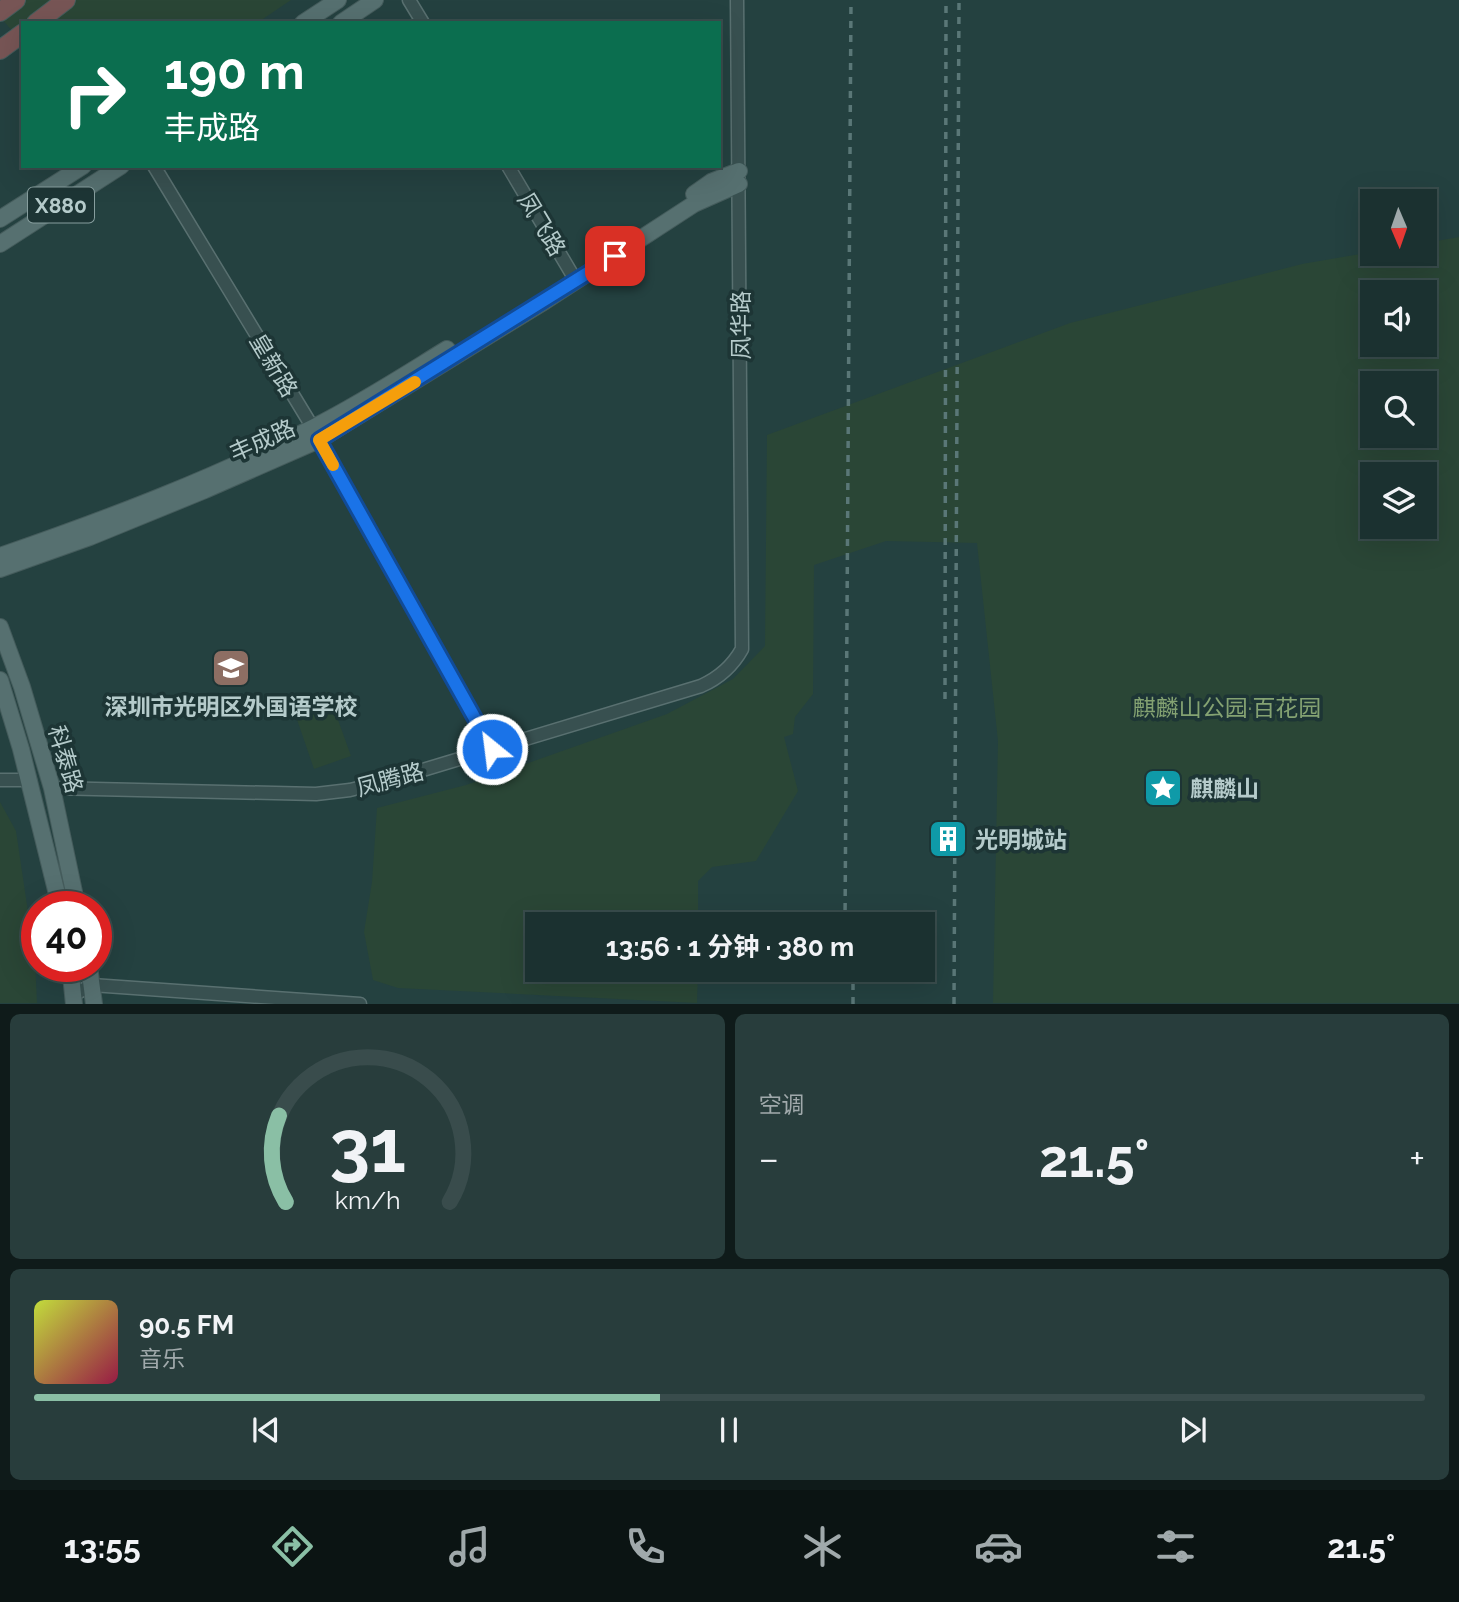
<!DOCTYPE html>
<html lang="zh">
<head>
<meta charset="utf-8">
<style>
	:root { --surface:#1b3130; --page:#283d3c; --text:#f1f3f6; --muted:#a0a9ab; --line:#394c4c; --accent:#8abfa5 }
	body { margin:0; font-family:Raleway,"Noto Sans SC",sans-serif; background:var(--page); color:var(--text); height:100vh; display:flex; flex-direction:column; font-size:26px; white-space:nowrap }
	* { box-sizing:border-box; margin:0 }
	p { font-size:23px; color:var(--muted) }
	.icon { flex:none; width:38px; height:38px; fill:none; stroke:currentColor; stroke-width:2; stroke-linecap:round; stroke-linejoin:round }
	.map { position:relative; height:1004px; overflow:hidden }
	.details { display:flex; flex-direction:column; gap:10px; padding:10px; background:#0f1b1a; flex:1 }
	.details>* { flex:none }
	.guide { position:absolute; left:21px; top:21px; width:700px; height:147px; border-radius:0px; box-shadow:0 7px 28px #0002,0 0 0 2px var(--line); background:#0b6e4f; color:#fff; overflow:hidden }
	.needle { width:46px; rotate:178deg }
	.buttons { position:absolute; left:1360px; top:189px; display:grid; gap:14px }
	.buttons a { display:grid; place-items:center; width:77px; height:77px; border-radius:0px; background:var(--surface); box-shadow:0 7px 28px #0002,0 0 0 2px var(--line); font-size:35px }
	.speed { position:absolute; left:21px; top:891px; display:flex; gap:14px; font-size:35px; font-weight:700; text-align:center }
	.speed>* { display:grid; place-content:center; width:91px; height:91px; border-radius:50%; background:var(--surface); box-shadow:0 7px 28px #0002,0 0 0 2px var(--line); line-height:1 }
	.speed .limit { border:10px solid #d22; background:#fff; color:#111 }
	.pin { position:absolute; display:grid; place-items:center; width:60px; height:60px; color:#fff; margin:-30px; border-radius:14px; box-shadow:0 4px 10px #0006 }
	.me { position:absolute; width:77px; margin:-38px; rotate:331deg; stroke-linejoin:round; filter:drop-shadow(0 0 5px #0008) }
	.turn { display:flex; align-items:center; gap:24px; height:147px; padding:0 28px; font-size:32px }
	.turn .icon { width:91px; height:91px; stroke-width:2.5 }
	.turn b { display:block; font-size:49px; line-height:60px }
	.big { font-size:52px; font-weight:700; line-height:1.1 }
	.details .tile { flex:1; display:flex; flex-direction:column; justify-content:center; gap:10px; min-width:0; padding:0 24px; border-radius:10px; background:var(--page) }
	.details .dial { align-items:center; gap:0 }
	.dial svg { height:182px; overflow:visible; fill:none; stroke:var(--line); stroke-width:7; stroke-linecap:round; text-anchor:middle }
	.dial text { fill:var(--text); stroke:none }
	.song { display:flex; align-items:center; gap:21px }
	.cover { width:84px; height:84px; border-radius:10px; background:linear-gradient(135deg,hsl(70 70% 55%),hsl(340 70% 35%)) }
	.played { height:7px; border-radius:4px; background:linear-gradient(90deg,var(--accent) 45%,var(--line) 45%) }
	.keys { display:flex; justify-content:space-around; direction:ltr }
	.heat { display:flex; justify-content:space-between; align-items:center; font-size:38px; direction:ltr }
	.details .tiles { flex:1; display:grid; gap:10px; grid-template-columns:1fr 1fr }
	.tile:last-child { grid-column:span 2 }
	.trip { position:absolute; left:525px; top:912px; width:410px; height:70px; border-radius:0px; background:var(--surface); box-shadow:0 7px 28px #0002,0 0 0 2px var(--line); font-weight:700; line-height:70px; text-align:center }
	.menu { display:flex; height:112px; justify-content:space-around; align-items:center; background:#0b1413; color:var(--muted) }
	.menu .icon { width:49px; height:49px }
	.menu .on { color:var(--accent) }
	.menu b { font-size:32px; color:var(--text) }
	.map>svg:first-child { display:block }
	.green { fill:#2a4636; fill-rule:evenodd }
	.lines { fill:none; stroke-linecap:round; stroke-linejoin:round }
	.minor-casing { stroke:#597070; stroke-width:15 }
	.major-casing { stroke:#455c5c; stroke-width:18 }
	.highway-casing { stroke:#465d5d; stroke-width:20 }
	.minor { stroke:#385050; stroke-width:12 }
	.major { stroke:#567070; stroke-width:16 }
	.highway { stroke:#755; stroke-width:18 }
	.rail { stroke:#5a7777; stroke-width:3.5; stroke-dasharray:7 7; stroke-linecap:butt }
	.route-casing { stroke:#114b97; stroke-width:18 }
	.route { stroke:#1a73e8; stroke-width:12 }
	.slow { stroke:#f59e0b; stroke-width:12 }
	.labels { text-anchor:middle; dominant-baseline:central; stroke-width:7; stroke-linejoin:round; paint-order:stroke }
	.shield { fill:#1d3535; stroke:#879e9e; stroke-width:2 }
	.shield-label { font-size:21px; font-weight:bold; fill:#b5cbcb }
	.street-label { font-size:23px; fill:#b5cbcb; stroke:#1d3535 }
	.poi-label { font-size:23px; font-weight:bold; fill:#b5cbcb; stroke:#1d3535; text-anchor:start }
	.park-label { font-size:23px; fill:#84a272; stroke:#1d3535 }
</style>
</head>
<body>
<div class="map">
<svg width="1459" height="1004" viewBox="0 0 1459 1004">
	<rect width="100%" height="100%" fill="#244140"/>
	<!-- green -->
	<path class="green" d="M0,0H291L257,23H23V43L0,17Z
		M1459,237V1003H993L998,741L977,543L886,541L814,565L813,694L795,717L793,734L784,737L798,791L756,861L712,867L698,881V924H537V970H698L697,1003L398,988L373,980L364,932L372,882L377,808L466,785L667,714L733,679L765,646L767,435L1070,323L1302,264L1372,252V254H1424L1425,243ZM1372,292H1424V345H1372ZM1372,383H1424V436H1372ZM1372,474H1424V527H1372Z
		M328,692L351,756L314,769L292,705Z
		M0,802L16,831L35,959L37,1003H0Z"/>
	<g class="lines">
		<defs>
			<path id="minor" d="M409,0L423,23
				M154,166L313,428L492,749
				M508,166L576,281
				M0,780H30
				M52,788L316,794L350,790L383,782L701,686C719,678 732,667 742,649L737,0
				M73,995L92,985L360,1004"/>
			<path id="major" d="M303,23L338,0
				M341,23L375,0
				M694,194L711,182L739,171
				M0,219L83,166
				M0,244L121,166
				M0,556C107,519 213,479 314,427C360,404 403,376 447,349
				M0,569L90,537L205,490L319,440L545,301L694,204L739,184
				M0,627L22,687L52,788L77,906
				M0,680L21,749L60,906
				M70,966L74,1004
				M89,966L94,1004"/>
			<path id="highway" d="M0,12L16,0
				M36,23L66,0
				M0,50L23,33"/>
		</defs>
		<!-- minor casing -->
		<use href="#minor" class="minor-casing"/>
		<!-- major casing -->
		<use href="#major" class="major-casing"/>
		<!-- highway casing -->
		<use href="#highway" class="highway-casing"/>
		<!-- minor -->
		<use href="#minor" class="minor"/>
		<!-- major -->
		<use href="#major" class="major"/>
		<!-- highway -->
		<use href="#highway" class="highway"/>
		<!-- rail -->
		<path class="rail" d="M945,699L946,0
			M845,924L851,0
			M853,1004V970
			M954,1004L959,0"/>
	</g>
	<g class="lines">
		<defs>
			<path id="route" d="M492,749L319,440L615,256"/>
		</defs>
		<!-- route casing -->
		<use href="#route" class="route-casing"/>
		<!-- route -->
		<use href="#route" class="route"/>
		<!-- slow -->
		<path class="slow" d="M333,465L319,440L415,382"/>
	</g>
	<!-- icons -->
	<defs>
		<symbol id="school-square" viewBox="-11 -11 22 22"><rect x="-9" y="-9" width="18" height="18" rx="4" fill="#8d6e63" stroke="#1d3535"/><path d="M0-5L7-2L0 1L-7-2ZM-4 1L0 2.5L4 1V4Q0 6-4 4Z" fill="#fff"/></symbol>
		<symbol id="sight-square" viewBox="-11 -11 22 22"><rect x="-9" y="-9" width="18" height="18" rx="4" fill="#0f9aa8" stroke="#1d3535"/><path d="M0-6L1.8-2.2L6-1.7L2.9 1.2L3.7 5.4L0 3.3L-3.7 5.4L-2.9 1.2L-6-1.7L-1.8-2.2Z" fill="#fff"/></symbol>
		<symbol id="building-square" viewBox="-11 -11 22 22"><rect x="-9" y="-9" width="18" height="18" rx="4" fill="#0f9aa8" stroke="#1d3535"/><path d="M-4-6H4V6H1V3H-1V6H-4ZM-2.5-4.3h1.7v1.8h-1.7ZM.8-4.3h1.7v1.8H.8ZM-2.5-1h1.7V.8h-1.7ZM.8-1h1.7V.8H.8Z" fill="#fff"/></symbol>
	</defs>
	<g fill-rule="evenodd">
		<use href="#school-square" x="209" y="646" width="44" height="44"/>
		<use href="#sight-square" x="1141" y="766" width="44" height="44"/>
		<use href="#building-square" x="926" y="817" width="44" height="44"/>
	</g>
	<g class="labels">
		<!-- shield labels -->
		<rect class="shield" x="28" y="187.5" width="66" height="35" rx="5"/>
		<g class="shield-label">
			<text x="61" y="205">X880</text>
		</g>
		<!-- street labels -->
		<g class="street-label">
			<text transform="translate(542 224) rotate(59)">凤飞路</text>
			<text transform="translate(740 325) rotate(-90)">凤华路</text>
			<text transform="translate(274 365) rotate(59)">皇新路</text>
			<text transform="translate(262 440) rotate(-24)">丰成路</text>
			<text transform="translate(66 759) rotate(74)">科泰路</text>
			<text transform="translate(390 779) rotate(-15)">凤腾路</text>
		</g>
		<!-- poi labels -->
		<g class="poi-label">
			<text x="231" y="706" text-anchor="middle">深圳市光明区外国语学校</text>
			<text x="1190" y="788">麒麟山</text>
			<text x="975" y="839">光明城站</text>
		</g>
		<!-- park labels -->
		<g class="park-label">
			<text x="1227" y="707">麒麟山公园·百花园</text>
		</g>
	</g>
</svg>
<div class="buttons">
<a><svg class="needle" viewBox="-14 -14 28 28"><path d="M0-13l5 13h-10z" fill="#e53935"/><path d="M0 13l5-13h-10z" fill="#a0a9ab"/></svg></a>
<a><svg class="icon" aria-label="sound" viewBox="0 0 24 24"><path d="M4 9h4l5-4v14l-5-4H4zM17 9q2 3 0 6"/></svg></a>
<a><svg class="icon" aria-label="search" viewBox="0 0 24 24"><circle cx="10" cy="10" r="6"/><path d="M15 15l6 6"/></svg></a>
<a><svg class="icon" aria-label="layers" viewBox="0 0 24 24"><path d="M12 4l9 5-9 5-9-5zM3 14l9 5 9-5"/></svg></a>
</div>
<div class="speed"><div class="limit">40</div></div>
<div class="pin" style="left:615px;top:256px;background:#d93025"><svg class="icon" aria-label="arrive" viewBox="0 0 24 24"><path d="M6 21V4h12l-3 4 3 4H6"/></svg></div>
<svg class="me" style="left:492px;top:749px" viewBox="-20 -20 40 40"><circle r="17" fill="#1a73e8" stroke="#fff" stroke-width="3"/><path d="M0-11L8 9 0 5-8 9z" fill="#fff"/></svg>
<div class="trip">13:56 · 1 分钟 · 380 m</div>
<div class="guide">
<div class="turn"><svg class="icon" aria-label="right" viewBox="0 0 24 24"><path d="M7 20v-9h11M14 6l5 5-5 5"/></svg><div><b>190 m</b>丰成路</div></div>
</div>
</div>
<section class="details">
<div class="tiles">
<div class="tile dial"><svg viewBox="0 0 100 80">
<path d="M14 69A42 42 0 1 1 86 69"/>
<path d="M14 69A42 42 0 0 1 11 31" stroke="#8abfa5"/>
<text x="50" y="56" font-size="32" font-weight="700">31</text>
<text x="50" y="72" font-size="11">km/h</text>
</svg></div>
<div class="tile"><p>空调</p>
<div class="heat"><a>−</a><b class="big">21.5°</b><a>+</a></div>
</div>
<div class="tile">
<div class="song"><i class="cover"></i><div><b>90.5 FM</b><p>音乐</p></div></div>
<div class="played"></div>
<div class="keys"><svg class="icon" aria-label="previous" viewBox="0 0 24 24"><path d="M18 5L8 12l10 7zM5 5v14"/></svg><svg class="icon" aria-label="pause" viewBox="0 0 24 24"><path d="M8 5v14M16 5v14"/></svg><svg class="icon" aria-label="next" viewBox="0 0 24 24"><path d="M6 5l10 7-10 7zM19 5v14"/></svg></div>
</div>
</div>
</section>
<nav class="menu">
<b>13:55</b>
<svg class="icon on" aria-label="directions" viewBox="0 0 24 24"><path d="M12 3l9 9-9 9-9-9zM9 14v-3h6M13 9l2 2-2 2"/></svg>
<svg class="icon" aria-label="music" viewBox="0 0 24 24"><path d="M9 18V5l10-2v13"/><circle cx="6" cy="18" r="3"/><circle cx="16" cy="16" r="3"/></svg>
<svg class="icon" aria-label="phone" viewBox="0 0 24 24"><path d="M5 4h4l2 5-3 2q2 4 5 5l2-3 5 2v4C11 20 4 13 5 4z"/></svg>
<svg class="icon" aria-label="climate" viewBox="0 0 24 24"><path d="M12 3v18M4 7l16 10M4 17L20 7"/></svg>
<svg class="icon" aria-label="car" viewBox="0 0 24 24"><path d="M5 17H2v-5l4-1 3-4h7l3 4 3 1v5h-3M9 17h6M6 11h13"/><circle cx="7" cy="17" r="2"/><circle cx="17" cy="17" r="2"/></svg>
<svg class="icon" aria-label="filters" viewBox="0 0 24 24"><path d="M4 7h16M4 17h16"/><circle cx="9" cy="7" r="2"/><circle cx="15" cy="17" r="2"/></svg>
<b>21.5°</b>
</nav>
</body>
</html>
